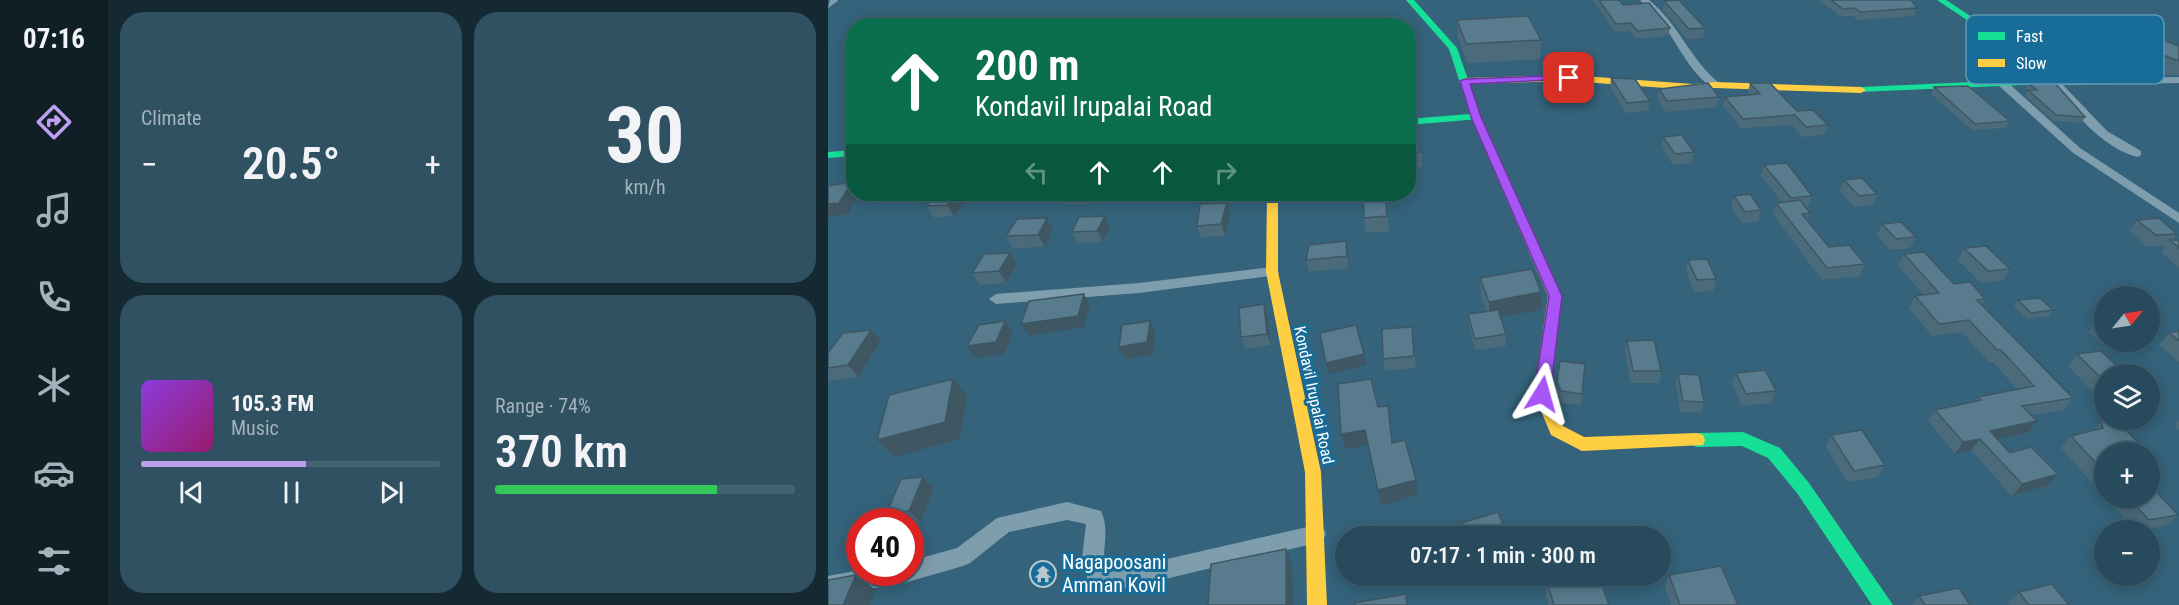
<!DOCTYPE html>
<html lang="en">
<head>
<meta charset="utf-8">
<style>
	:root { --surface:#274a5c; --page:#2f5162; --text:#f1f3f6; --muted:#a4b3bb; --line:#436272; --accent:#bca0f2 }
	body { margin:0; font-family:"Roboto Condensed",sans-serif; background:var(--page); color:var(--text); height:100vh; display:flex; flex-direction:column; font-size:22px; white-space:nowrap }
	* { box-sizing:border-box; margin:0 }
	p { font-size:20px; color:var(--muted) }
	.icon { flex:none; width:33px; height:33px; fill:none; stroke:currentColor; stroke-width:2; stroke-linecap:round; stroke-linejoin:round }
	.map { position:relative; flex:1; overflow:hidden }
	.details { display:flex; flex-direction:column; gap:12px; padding:12px; background:#152933; width:720px }
	.details>* { flex:none }
	.top-card { position:absolute; left:18px; top:18px; width:570px; height:183px; border-radius:24px; box-shadow:0 3px 15px #0003,0 0 0 2px var(--line); background:#0b6e4f; color:#fff; overflow:hidden }
	.needle { width:39px; rotate:60deg }
	.controls { position:absolute; left:1266px; top:286px; display:grid; gap:12px }
	.controls a { display:grid; place-items:center; width:66px; height:66px; border-radius:50%; background:var(--surface); box-shadow:0 3px 15px #0003,0 0 0 2px var(--line); font-size:30px }
	.speed { position:absolute; left:18px; top:508px; display:flex; gap:12px; font-size:30px; font-weight:700; text-align:center }
	.speed>* { display:grid; place-content:center; width:78px; height:78px; border-radius:50%; background:var(--surface); box-shadow:0 3px 15px #0003,0 0 0 2px var(--line); line-height:1 }
	.speed .limit { border:9px solid #d22; background:#fff; color:#111 }
	.pin { position:absolute; display:grid; place-items:center; width:51px; height:51px; color:#fff; margin:-26px; border-radius:12px; box-shadow:0 3px 9px #0006 }
	.me { position:absolute; width:66px; margin:-33px; rotate:8deg; stroke-linejoin:round; filter:drop-shadow(0 0 4px #0008) }
	.turn { display:flex; align-items:center; gap:21px; height:126px; padding:0 30px; font-size:27px }
	.turn .icon { width:78px; height:78px; stroke-width:2.5 }
	.turn b { display:block; font-size:42px; line-height:51px }
	.lanes { display:flex; align-items:center; height:57px; padding:0 30px; background:#0003; justify-content:center; gap:30px; direction:ltr }
	.lanes .off { opacity:.35 }
	.big { font-size:45px; font-weight:600; line-height:1.1 }
	.details .widget { flex:1; display:flex; flex-direction:column; justify-content:center; gap:9px; min-width:0; padding:0 21px; border-radius:24px; background:var(--page) }
	.details .dial { align-items:center; gap:0 }
	.dial b { font-size:78px; line-height:1 }
	.song { display:flex; align-items:center; gap:18px }
	.cover { width:72px; height:72px; border-radius:9px; background:linear-gradient(135deg,hsl(270 70% 55%),hsl(320 70% 35%)) }
	.played { height:6px; border-radius:3px; background:linear-gradient(90deg,var(--accent) 55%,var(--line) 55%) }
	.keys { display:flex; justify-content:space-around; direction:ltr }
	.heat { display:flex; justify-content:space-between; align-items:center; font-size:33px; direction:ltr }
	.charge { height:9px; border-radius:4px; background:linear-gradient(90deg,#34c759 74%,var(--line) 0) }
	.details .tiles { flex:1; display:grid; gap:12px; grid-template-columns:repeat(2,1fr) }
	.trip { position:absolute; left:507px; top:526px; width:336px; height:60px; border-radius:30px; background:var(--surface); box-shadow:0 3px 15px #0003,0 0 0 2px var(--line); font-weight:600; line-height:60px; text-align:center }
	main { display:flex; flex:1; min-height:0 }
	.tabs { display:flex; flex-direction:column; width:108px; justify-content:space-around; align-items:center; background:#101e25; color:var(--muted) }
	.tabs .icon { width:42px; height:42px }
	.tabs .on { color:var(--accent) }
	.tabs b { font-size:27px; color:var(--text) }
	.map>svg:first-child { display:block }
	.lines { fill:none; stroke-linecap:round; stroke-linejoin:round }
	.street { fill:#7f9ead; fill-rule:evenodd }
	.fast { fill:#16e098; fill-rule:evenodd }
	.slow { fill:#ffcf43; fill-rule:evenodd }
	.wall { fill:#4c6b7a }
	.shaded-wall { fill:#3e5763 }
	.building { fill:#587c8e; stroke:#3e5763; stroke-width:1.5 }
	.route { fill:#a855f7; stroke:#6d37a1; stroke-width:1.5 }
	.labels { text-anchor:middle; dominant-baseline:central; stroke-width:6; stroke-linejoin:round; paint-order:stroke }
	.street-label { font-size:16px; fill:#fff; stroke:#176c98 }
	.near-poi-label { font-size:20px; fill:#fff; stroke:#176c98; text-anchor:start }
	.key { fill:#176c98; stroke:#5d98b7; stroke-width:1.5 }
	.key-label { font-size:16px; fill:#fff }
</style>
</head>
<body>
<main>
<nav class="tabs">
<b>07:16</b>
<svg class="icon on" aria-label="directions" viewBox="0 0 24 24"><path d="M12 3l9 9-9 9-9-9zM9 14v-3h6M13 9l2 2-2 2"/></svg>
<svg class="icon" aria-label="music" viewBox="0 0 24 24"><path d="M9 18V5l10-2v13"/><circle cx="6" cy="18" r="3"/><circle cx="16" cy="16" r="3"/></svg>
<svg class="icon" aria-label="phone" viewBox="0 0 24 24"><path d="M5 4h4l2 5-3 2q2 4 5 5l2-3 5 2v4C11 20 4 13 5 4z"/></svg>
<svg class="icon" aria-label="climate" viewBox="0 0 24 24"><path d="M12 3v18M4 7l16 10M4 17L20 7"/></svg>
<svg class="icon" aria-label="car" viewBox="0 0 24 24"><path d="M5 17H2v-5l4-1 3-4h7l3 4 3 1v5h-3M9 17h6M6 11h13"/><circle cx="7" cy="17" r="2"/><circle cx="17" cy="17" r="2"/></svg>
<svg class="icon" aria-label="filters" viewBox="0 0 24 24"><path d="M4 7h16M4 17h16"/><circle cx="9" cy="7" r="2"/><circle cx="15" cy="17" r="2"/></svg>
</nav>
<section class="details">
<div class="tiles">
<div class="widget"><p>Climate</p>
<div class="heat"><a>−</a><b class="big">20.5°</b><a>+</a></div>
</div>
<div class="widget dial"><b>30</b><p>km/h</p></div>
<div class="widget">
<div class="song"><i class="cover"></i><div><b>105.3 FM</b><p>Music</p></div></div>
<div class="played"></div>
<div class="keys"><svg class="icon" aria-label="previous" viewBox="0 0 24 24"><path d="M18 5L8 12l10 7zM5 5v14"/></svg><svg class="icon" aria-label="pause" viewBox="0 0 24 24"><path d="M8 5v14M16 5v14"/></svg><svg class="icon" aria-label="next" viewBox="0 0 24 24"><path d="M6 5l10 7-10 7zM19 5v14"/></svg></div>
</div>
<div class="widget"><p>Range · 74%</p><b class="big">370 km</b><div class="charge"></div></div>
</div>
</section>
<div class="map">
<svg width="1351" height="605" viewBox="0 0 1351 605">
	<rect width="100%" height="100%" fill="#34637b"/>
	<g class="lines">
		<!-- street -->
		<path class="street" d="M2,0H9L10,1L0,8Z
			M812,0H821C850,23 862,59 891,83V87C870,90 845,35 832,20C826,13 818,7 812,0Z
			M1351,77V83L1235,85L1279,131L1313,151V155L1309,157C1273,147 1246,112 1224,85H1216L1211,82L1216,79Z
			M1170,81H1178L1252,148L1351,213V223L1244,152L1170,85Z
			M444,267L451,272L449,275L311,293L168,304L161,299L168,294L311,283Z
			M239,502L273,511C283,533 272,550 278,573L488,525L495,528L498,534L495,540L488,543L270,595L263,592L254,559L258,524L239,520L181,532L142,563L135,566L76,583L0,596V576L32,570V573H82V561L129,548L169,518Z"/>
		<!-- fast -->
		<path class="fast" d="M578,0H586L629,48L653,117L651,119L580,125V119L642,114L621,49Z
			M1109,0H1118L1213,62L1221,82L1219,84L1030,92V88L1033,87L1211,79L1206,65Z
			M26,150V156L0,158V152Z
			M915,432L952,448L981,483L1065,605H1044L969,493L940,458L914,446L869,447L863,445L861,440L863,435L869,433Z"/>
		<!-- slow -->
		<path class="slow" d="M741,75L865,84L887,82L1033,87L1038,90L1033,93L887,88L865,90L741,81L637,84L632,81L637,78Z
			M648,114L653,117L734,296L722,394L735,426L756,437L869,433L875,435L877,440L875,445L754,451L723,435L706,394L720,296L643,117Z
			M439,194H450V272L493,472L499,605H479L477,472L438,272Z"/>
	</g>
	<!-- wall -->
	<path class="wall" d="M765,0H791L795,5L842,28L840,36L808,39L802,31L787,32Z
		M991,0H1083L1089,8L1086,16L1030,20L1025,16H1012Z
		M836,1L877,28L875,38L859,39L835,10Z
		M629,20L713,40L712,59L639,63L630,37Z
		M1301,42L1351,46V75H1339L1293,56Z
		M783,78L822,101L820,111L798,113L782,87Z
		M922,83L969,111L1000,125L996,135L975,137L964,125L913,128L895,106L897,97L922,94L920,92Z
		M1201,84L1257,117L1254,123L1225,121L1197,95L1200,90L1198,89Z
		M1106,87L1182,121L1178,128L1144,130L1103,94Z
		M831,89L891,97L889,107L838,112L829,99Z
		M835,137L866,152L864,163L845,165L834,148Z
		M580,141L594,152L595,167L580,168Z
		M936,165L984,196L980,207H978L982,213L980,221L1001,247L1037,264L1032,276L994,280L945,214L948,203L954,202L933,176Z
		M1016,180L1049,194L1044,205L1026,207L1012,191Z
		M229,194H269L262,204H234Z
		M558,194L561,231L538,233L536,218Z
		M142,195L126,216L106,218L99,206Z
		M906,196L933,210L930,222L914,223L903,207Z
		M402,215L397,236L373,237L369,226Z
		M277,216L282,227L275,242L249,243L244,232Z
		M1309,220L1349,234L1345,240H1351V268L1333,252L1338,245L1319,247L1301,231Z
		M1054,224L1088,237L1082,248L1062,250L1049,235Z
		M225,229L217,247L185,248L178,236Z
		M518,241L521,268L481,272L478,260Z
		M1136,248L1182,269L1175,280L1153,283L1130,260Z
		M182,253L189,264L178,283L152,285L144,273Z
		M1076,254L1126,284L1157,299L1154,305L1245,398L1236,410L1203,415L1209,421L1200,433L1169,439L1182,453L1219,486L1184,496L1143,450L1127,454L1100,421L1107,410L1147,401L1150,397L1189,389L1165,362H1161L1134,332L1104,336L1081,308L1087,296L1096,295L1070,266Z
		M860,260L888,279L885,291L866,292L858,271Z
		M652,278L713,310L672,317L678,334V346L647,350L641,326L640,314L659,311L653,296Z
		M1190,300L1225,310L1221,316L1199,319L1186,306Z
		M436,304L440,316L443,345L417,349L413,337Z
		M1276,321V342H1295L1277,346L1260,332L1267,323Z
		M584,327L588,368L557,371L555,359Z
		M1351,331V362L1331,345L1341,333Z
		M53,341L30,377L0,381V353Z
		M799,341L833,371L831,383H803L797,353Z
		M1249,354L1276,375V394L1268,395L1240,366Z
		M732,361L754,394L753,405L732,403L728,394Z
		M908,373L948,391L944,403L914,406L904,384Z
		M850,374L876,402L873,413L852,412L848,385Z
		M1351,420V430L1346,425Z
		M1273,422L1319,452L1318,453H1276V496L1233,448L1243,436L1266,430Z
		M1003,435L1057,465L1050,477L1019,482L998,447Z
		M106,488L92,522L82,523V522H67L58,514Z
		M1279,498H1322L1350,515L1337,526L1308,531Z
		M627,525L680,537H629Z
		M841,575L910,605H843L837,588Z
		M719,582L781,605H720L718,597Z
		M1191,592L1241,605H1181L1180,603Z
		M1091,596L1142,605H1084Z"/>
	<!-- shaded-wall -->
	<path class="shaded-wall" d="M24,182L26,185V194H31L20,214L0,217V204Z
		M128,194H141L142,195L126,216L119,205Z
		M257,194H269L262,204Z
		M399,203L402,215L397,236L393,224Z
		M277,216L282,227L275,242L269,231Z
		M219,218L225,229L217,247L210,235Z
		M518,241L520,253L521,268L519,256Z
		M182,253L189,264L178,283L171,271Z
		M713,292V310L661,319V302Z
		M256,294L262,305L256,327L201,336L193,324Z
		M436,304L440,316L443,345L439,334Z
		M177,321L185,333L176,354L147,358L139,346Z
		M322,321L327,332L325,354L297,359L291,347Z
		M1327,327L1322,334V328Z
		M43,330L53,341L30,377L20,365Z
		M1281,342H1295L1277,346Z
		M536,354L538,365L501,374L498,363Z
		M125,379L139,396L132,439L66,457L49,440Z
		M1209,421L1200,433L1155,442L1162,431Z
		M537,430L540,445L517,449L513,434Z
		M1152,439L1143,450L1127,454L1135,442Z
		M1230,474L1219,486L1184,496L1194,484Z
		M95,477L106,488L92,522L81,511Z
		M588,480L590,495L553,505L550,490Z
		M458,549L464,565L465,605H458Z
		M28,575L48,590L42,605H15Z
		M642,576H657L643,581Z"/>
	<!-- building -->
	<path class="building" d="M771,0H791L795,5L821,3L842,28L809,31L803,23L788,24Z
		M851,0L877,28L861,29L836,1Z
		M1003,0H1083L1089,8L1033,12L1027,8L1015,9Z
		M700,16L713,40L638,44L629,20Z
		M1330,38L1351,46V60H1348L1301,42Z
		M783,78L807,79L822,101L799,103Z
		M1226,82L1257,117L1228,115L1200,90H1209L1201,84Z
		M880,83L891,97L839,101L831,89Z
		M922,83H942L969,111L985,110L1000,125L978,127L967,115L915,119L897,97L932,94Z
		M1140,86L1182,121L1147,124L1106,87Z
		M854,135L866,152L847,154L835,137Z
		M580,141L594,152L580,153Z
		M959,163L984,196L963,198L936,165Z
		M1034,178L1049,194L1031,196L1016,180Z
		M24,182L11,203L0,204V186Z
		M107,194H128L119,205L99,206Z
		M535,194H557L559,216L536,218Z
		M922,194L933,210L917,212L906,196Z
		M972,200L982,213L974,214L1001,247L1021,245L1037,264L999,268L948,203Z
		M399,203L393,224L369,226L372,204Z
		M277,216L269,231L244,232L251,217Z
		M219,218L210,235L178,236L189,219Z
		M1331,218L1349,234L1328,235L1309,220Z
		M1073,222L1088,237L1068,239L1054,224Z
		M1342,240H1351V248Z
		M518,241L519,256L478,260L481,245Z
		M1158,246L1182,269L1160,271L1136,248Z
		M1096,252L1126,284L1142,282L1157,299L1149,300L1245,398L1194,406L1209,421L1162,431L1182,453L1203,447L1230,474L1194,484L1152,439L1135,442L1107,410L1153,400L1150,397L1206,386L1173,350H1169L1141,320L1111,324L1087,296L1111,293L1076,254Z
		M182,253L171,271L144,273L156,254Z
		M879,259L888,279L869,280L860,260Z
		M704,269L713,292L661,302L652,278Z
		M256,294L250,316L193,324L201,301Z
		M1212,298L1225,310L1203,313L1190,300Z
		M436,304L439,334L413,337L411,308Z
		M670,310L678,334L647,339L640,314Z
		M177,321L168,342L139,346L151,325Z
		M322,321L319,342L291,347L294,325Z
		M1276,321V331L1267,323Z
		M1322,323L1327,327L1322,328Z
		M528,325L536,354L498,363L492,333Z
		M584,327L586,356L555,359L554,329Z
		M43,330L20,365L0,368V353L15,333Z
		M1351,331V341L1341,333Z
		M826,340L833,371H805L799,341Z
		M1273,351L1299,375H1276V381L1249,354Z
		M732,361L757,364L754,394L733,391L729,382Z
		M937,370L948,391L918,394L908,373Z
		M850,374L871,375L876,402L855,401Z
		M125,379L117,422L49,440L61,395Z
		M543,379L550,407L560,406L564,443L577,440L588,480L550,490L537,430L513,434L510,384Z
		M1288,420L1319,452L1311,453H1276V472L1243,436L1275,428L1273,422Z
		M1034,430L1057,465L1026,471L1003,435Z
		M95,477L81,511L58,514L73,479Z
		M1322,485L1350,515L1321,520L1301,498H1322Z
		M670,512L680,537H631L627,525Z
		M458,549V605H380L383,564Z
		M893,566L910,605H852L841,575Z
		M28,575L15,605H0V580Z
		M744,576H771L781,605H726L719,582Z
		M1224,584L1241,605H1201L1191,592Z
		M1131,588L1142,605H1097L1091,596Z
		M578,594L579,605H527V603Z"/>
	<!-- route -->
	<path class="route" d="M741,75L745,78L744,79L642,84L653,117L734,296L722,394L720,398H709L706,394L721,296L643,117L632,81L637,79Z"/>
	<!-- icons -->
	<defs>
		<symbol id="temple-ring" viewBox="-11 -11 22 22"><circle r="9.5" fill="#176c98" stroke="#b8c8d1" stroke-width="1.5"/><path d="M0-6L5-2H3V0L6.5 2.5H4V6H1.5V3h-3V6H-4V2.5H-6.5L-3 0V-2H-5Z" fill="#b8c8d1"/></symbol>
	</defs>
	<g fill-rule="evenodd">
		<use href="#temple-ring" x="200" y="559" width="30" height="30"/>
	</g>
	<g class="labels">
		<!-- street labels -->
		<g class="street-label">
			<text transform="translate(486 395) rotate(78)">Kondavil Irupalai Road</text>
		</g>
		<!-- near-poi labels -->
		<g class="near-poi-label">
			<text x="234" y="562">Nagapoosani<tspan x="234" dy="23">Amman Kovil</tspan></text>
		</g>
	</g>
	<!-- legend -->
	<rect x="1138" y="15" width="198" height="69" rx="9" class="key"/>
	<rect x="1150" y="32" width="27" height="8" fill="#16e098"/>
	<rect x="1150" y="59" width="27" height="8" fill="#ffcf43"/>
	<g class="key-label">
		<text x="1188" y="42">Fast</text>
		<text x="1188" y="69">Slow</text>
	</g>
</svg>
<div class="controls">
<a><svg class="needle" viewBox="-14 -14 28 28"><path d="M0-13l5 13h-10z" fill="#e53935"/><path d="M0 13l5-13h-10z" fill="#a4b3bb"/></svg></a>
<a><svg class="icon" aria-label="layers" viewBox="0 0 24 24"><path d="M12 4l9 5-9 5-9-5zM3 14l9 5 9-5"/></svg></a>
<a>+</a>
<a>−</a>
</div>
<div class="speed"><div class="limit">40</div></div>
<div class="pin" style="left:741px;top:78px;background:#d93025"><svg class="icon" aria-label="arrive" viewBox="0 0 24 24"><path d="M6 21V4h12l-3 4 3 4H6"/></svg></div>
<svg class="me" style="left:714px;top:394px" viewBox="-20 -20 40 40"><path d="M0-17L14 15 0 8-14 15z" fill="#a855f7" stroke="#fff" stroke-width="4"/></svg>
<div class="trip">07:17 · 1 min · 300 m</div>
<div class="top-card">
<div class="turn"><svg class="icon" aria-label="ahead" viewBox="0 0 24 24"><path d="M12 20V5M6 11l6-6 6 6"/></svg><div><b>200 m</b>Kondavil Irupalai Road</div></div>
<div class="lanes"><svg class="icon off" aria-label="left" viewBox="0 0 24 24"><path d="M17 20v-9H6M10 6l-5 5 5 5"/></svg><svg class="icon" aria-label="ahead" viewBox="0 0 24 24"><path d="M12 20V5M6 11l6-6 6 6"/></svg><svg class="icon" aria-label="ahead" viewBox="0 0 24 24"><path d="M12 20V5M6 11l6-6 6 6"/></svg><svg class="icon off" aria-label="right" viewBox="0 0 24 24"><path d="M7 20v-9h11M14 6l5 5-5 5"/></svg></div>
</div>
</div>
</main>
</body>
</html>
